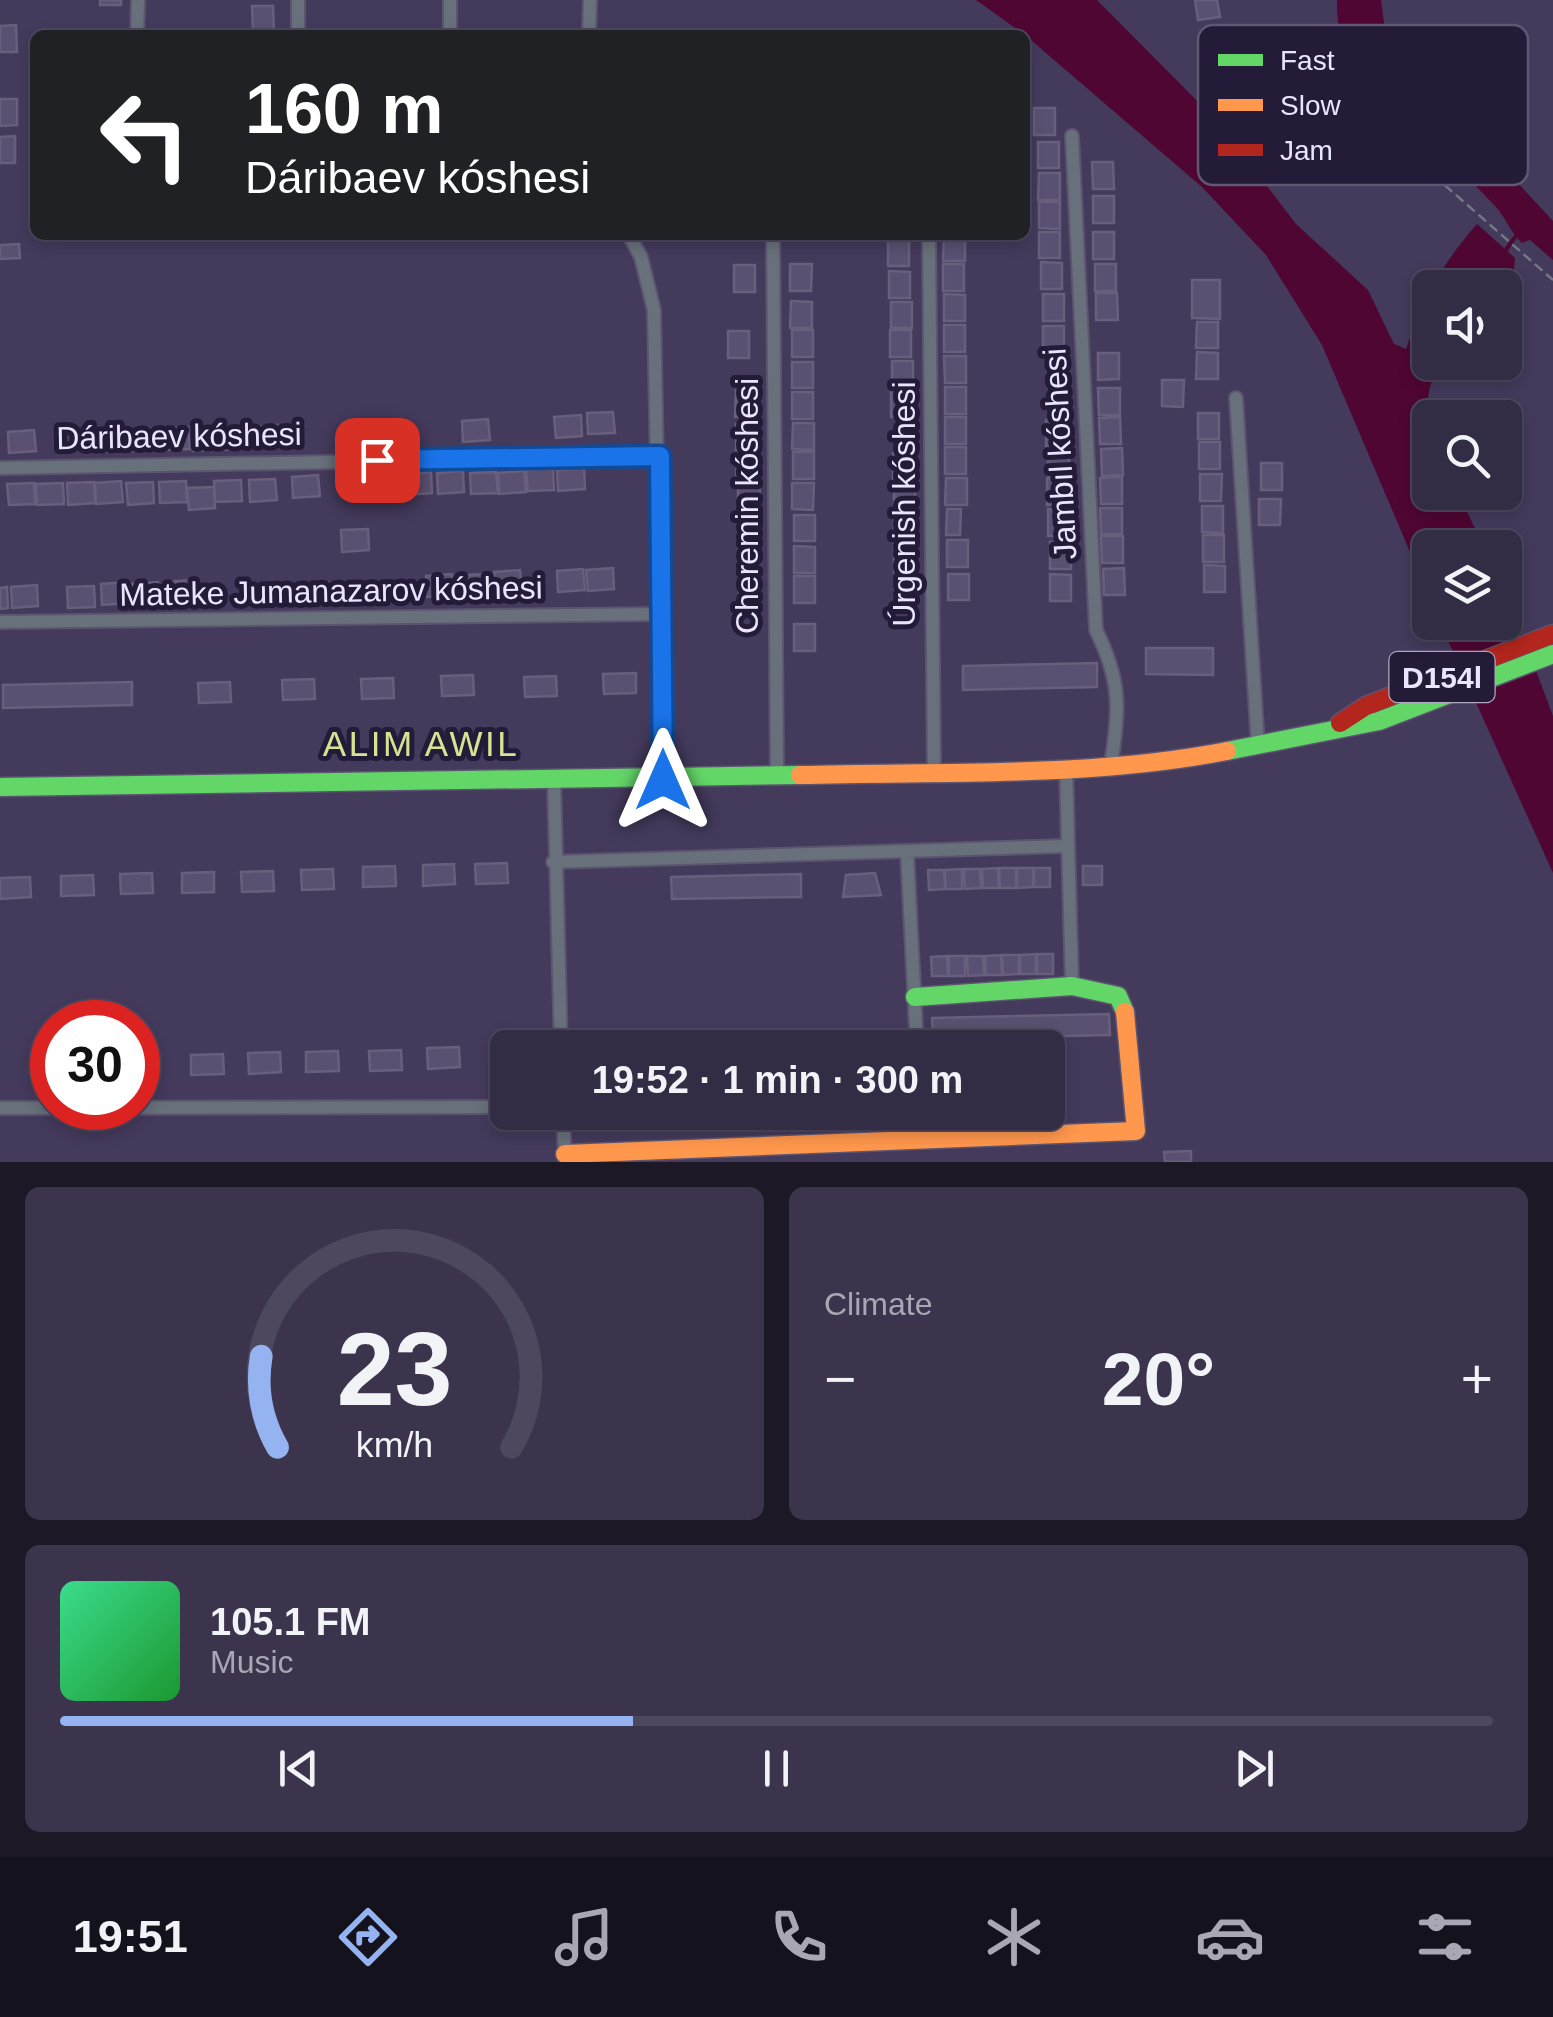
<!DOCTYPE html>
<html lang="en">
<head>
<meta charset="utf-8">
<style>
	:root { --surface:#332c45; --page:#3b344c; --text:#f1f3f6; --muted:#a9a7b3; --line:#4e485e; --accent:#95b2f1 }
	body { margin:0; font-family:Helvetica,sans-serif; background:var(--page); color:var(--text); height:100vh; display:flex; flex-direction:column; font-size:38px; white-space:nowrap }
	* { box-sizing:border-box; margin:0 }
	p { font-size:32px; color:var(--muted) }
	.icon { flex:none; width:55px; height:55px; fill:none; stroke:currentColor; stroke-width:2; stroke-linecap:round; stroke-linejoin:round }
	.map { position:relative; height:1162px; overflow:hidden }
	.panel { display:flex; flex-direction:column; gap:25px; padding:25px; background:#1c1826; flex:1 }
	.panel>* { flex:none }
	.banner { position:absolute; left:30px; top:30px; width:1000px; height:210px; border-radius:15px; box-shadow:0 5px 15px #0003,0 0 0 2px var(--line); background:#202124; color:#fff; overflow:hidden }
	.buttons { position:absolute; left:1412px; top:270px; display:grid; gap:20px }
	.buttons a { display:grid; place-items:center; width:110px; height:110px; border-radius:15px; background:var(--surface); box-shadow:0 5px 15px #0003,0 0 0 2px var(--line); font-size:50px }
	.speed { position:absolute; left:30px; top:1000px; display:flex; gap:20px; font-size:50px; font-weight:700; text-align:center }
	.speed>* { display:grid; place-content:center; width:130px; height:130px; border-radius:50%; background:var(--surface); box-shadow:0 5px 15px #0003,0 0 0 2px var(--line); line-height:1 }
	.speed .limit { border:15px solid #d22; background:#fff; color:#111 }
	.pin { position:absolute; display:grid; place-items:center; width:85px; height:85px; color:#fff; margin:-42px; border-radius:20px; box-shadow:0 5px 15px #0006 }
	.me { position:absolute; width:110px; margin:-55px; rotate:0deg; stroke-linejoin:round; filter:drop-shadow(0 0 8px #0008) }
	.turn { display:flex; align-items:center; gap:35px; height:210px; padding:0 50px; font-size:45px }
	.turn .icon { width:130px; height:130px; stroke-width:2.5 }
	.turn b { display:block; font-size:70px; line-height:85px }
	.big { font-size:75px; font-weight:600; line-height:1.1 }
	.panel .widget { flex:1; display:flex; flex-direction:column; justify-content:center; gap:15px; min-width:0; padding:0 35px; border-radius:15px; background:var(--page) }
	.panel .dial { align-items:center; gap:0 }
	.dial svg { height:260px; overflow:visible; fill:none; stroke:var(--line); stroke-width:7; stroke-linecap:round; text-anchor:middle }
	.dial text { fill:var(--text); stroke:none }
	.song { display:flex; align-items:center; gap:30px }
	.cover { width:120px; height:120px; border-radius:15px; background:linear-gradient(135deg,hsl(150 70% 55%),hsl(130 70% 35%)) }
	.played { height:10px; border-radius:5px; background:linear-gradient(90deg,var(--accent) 40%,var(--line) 40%) }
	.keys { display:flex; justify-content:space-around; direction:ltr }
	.heat { display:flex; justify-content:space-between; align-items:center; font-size:55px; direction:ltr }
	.panel .tiles { flex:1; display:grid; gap:25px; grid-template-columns:1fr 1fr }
	.widget:last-child { grid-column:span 2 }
	.trip { position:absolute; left:490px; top:1030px; width:575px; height:100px; border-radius:15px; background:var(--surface); box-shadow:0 5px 15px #0003,0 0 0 2px var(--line); font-weight:600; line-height:100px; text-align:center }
	.tabs { display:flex; height:160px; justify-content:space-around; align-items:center; background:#14121c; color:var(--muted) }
	.tabs .icon { width:70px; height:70px }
	.tabs .current { color:var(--accent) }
	.tabs b { font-size:45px; color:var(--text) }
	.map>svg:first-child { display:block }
	.water { fill:#4f0632 }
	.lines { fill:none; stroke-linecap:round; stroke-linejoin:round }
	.stream { stroke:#4f0632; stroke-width:4 }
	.building { fill:#5a5071; stroke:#675f7c; stroke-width:2.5 }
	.street-casing { stroke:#5c5570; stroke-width:16 }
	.fast-casing { stroke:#5c5570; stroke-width:21 }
	.slow-casing { stroke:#5c5570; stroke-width:21 }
	.jam-casing { stroke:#5c5570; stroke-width:21 }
	.path { stroke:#747785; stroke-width:2.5; stroke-dasharray:10 5; stroke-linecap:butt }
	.street { stroke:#68707b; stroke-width:12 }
	.fast { stroke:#63d668; stroke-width:18 }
	.slow { stroke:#ff974d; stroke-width:18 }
	.jam { stroke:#b3261e; stroke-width:18 }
	.route-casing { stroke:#114b97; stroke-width:25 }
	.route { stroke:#1a73e8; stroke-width:18 }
	.labels { text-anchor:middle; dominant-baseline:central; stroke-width:10; stroke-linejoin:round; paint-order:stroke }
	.shield { fill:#231b38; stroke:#aea8c1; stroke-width:2.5 }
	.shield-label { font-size:30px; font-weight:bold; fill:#e9e5fc }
	.street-label { font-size:32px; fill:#e9e5fc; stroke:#231b38 }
	.neighbourhood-label { font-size:35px; letter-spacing:2.5px; fill:#d9e294; stroke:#231b38 }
	.key { fill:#231b38; stroke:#5e5873; stroke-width:2.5 }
	.key-label { font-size:28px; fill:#e9e5fc }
</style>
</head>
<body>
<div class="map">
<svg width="1553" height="1162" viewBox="0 0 1553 1162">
	<rect width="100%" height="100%" fill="#443a5c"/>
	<!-- water -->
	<path class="water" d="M976,0H1097L1218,122L1296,224L1368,290L1394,344L1406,349C1423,299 1442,264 1477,224L1515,258L1512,295L1505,299V288H1430V362L1442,363C1417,391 1430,452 1430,492L1458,493L1484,547L1430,548V599L1322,345L1266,255L1202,187L1025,35Z
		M1337,0H1381L1385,30L1414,71L1553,221V260L1530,240L1522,243C1510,232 1506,218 1495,206C1439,141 1334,100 1337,0Z
		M1505,588L1553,716V873L1440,623L1505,622Z"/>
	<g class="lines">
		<!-- stream -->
		<path class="stream" d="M1503,254L1518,233"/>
	</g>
	<!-- building -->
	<path class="building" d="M100,0H121V5H100Z
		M1195,0H1217L1220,17L1198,20Z
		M252,6H273L274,32L253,33Z
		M16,25L17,52H0V26Z
		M0,99H17V125L0,126Z
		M1034,108H1055V135H1034Z
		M15,136V163H0V137Z
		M1038,142H1059V168H1038Z
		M1092,162H1113L1114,189H1093Z
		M1039,173H1060V200H1038Z
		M1093,196H1114V223H1093Z
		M1039,202H1060V229L1039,228Z
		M1039,232H1060V258H1039Z
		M1093,232H1114V259H1093Z
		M944,235H965V261H943Z
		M888,239L909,240V266H888Z
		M19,244L20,258L0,259V245Z
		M1041,262L1062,263V289H1041Z
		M790,264H812L811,291H790Z
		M943,264H964V291H943Z
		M1095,264H1116V291H1095Z
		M734,265H755V292H734Z
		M889,271L910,272V298H889Z
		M1192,280H1220V319L1192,318Z
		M1096,293H1117L1118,320H1096Z
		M944,294L965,295V321H944Z
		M1043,294H1064V321H1043Z
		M791,301L812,302V328H790Z
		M891,302H912V328H891Z
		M1197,322H1218V348H1196Z
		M944,325H965V352H944Z
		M1043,326H1064V353H1043Z
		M792,330H813V357H792Z
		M890,330H911V357H890Z
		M728,331H749V358H728Z
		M1197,352L1218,353V379H1196Z
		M1098,353H1119V379L1098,380Z
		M944,356H966V383H945Z
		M1048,359H1069V385H1048Z
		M892,361H913V388L892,387Z
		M792,362H813V388H792Z
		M1162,380H1184L1183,407L1162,406Z
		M945,387H966V414H945Z
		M1098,388H1120V415H1099Z
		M736,390H757V417H735Z
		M891,390H912V417H891Z
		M1048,391L1069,392V418H1048Z
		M792,392H813V419H792Z
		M613,412L615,433L588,434L587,413Z
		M1198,413H1219V439H1198Z
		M581,415L582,436L556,438L554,417Z
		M945,417H966V444H945Z
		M1120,417L1121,444H1100L1099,418Z
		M488,419L490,440L463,442L462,421Z
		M1046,420H1067V447L1046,446Z
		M793,423H814V450L792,449Z
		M736,424H757L758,450H736Z
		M277,425L278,447L252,448L251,427Z
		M188,427L190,449L163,450L162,429Z
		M247,427L249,448L222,450L221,429Z
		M158,428L159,450L133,451L131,430Z
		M218,428L220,449L193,451L192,429Z
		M126,429L128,450L101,452L100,431Z
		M34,430L36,451L9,453L8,432Z
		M1199,442H1220V469H1199Z
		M945,447H966V474H945Z
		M1122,448L1123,475L1102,476L1101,449Z
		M1048,450H1069V477H1048Z
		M793,452H814V479H793Z
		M893,453H914V480H893Z
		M737,456H758V483H736Z
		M1261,463H1282V490H1261Z
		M553,468L554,490L528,491L526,470Z
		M584,468L585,489L558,491L557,470Z
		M463,471L464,492L438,494L437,473Z
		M524,471L526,492L499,494L498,473Z
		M366,472L367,493L341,495L340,473Z
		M399,472L401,494L374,495L373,474Z
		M431,472L432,493L406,495L404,474Z
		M496,472L498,493L471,494L470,473Z
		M1200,474H1222L1221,501H1200Z
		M318,475L320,496L293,498L292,477Z
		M1122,477V504H1101L1100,478Z
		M946,478H967V505H945Z
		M275,479L277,500L250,502L249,480Z
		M1047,479H1068V505H1047Z
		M241,480L242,501L215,502L214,481Z
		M121,481L123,502L96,504L95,483Z
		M186,481L187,502L160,503L159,482Z
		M94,482L95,503L68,505L67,483Z
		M153,482L154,503L128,505L126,483Z
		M34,483L35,504L9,505L7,484Z
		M63,483L64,504L37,505L36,484Z
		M792,483H814L813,510L792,509Z
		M894,484H915V511H894Z
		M738,485H760L759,512H738Z
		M214,487L215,508L189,510L187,488Z
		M1259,499H1281L1280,525H1259Z
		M1202,506H1223V533L1202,532Z
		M1100,508H1122V534H1101Z
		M947,509H961L960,535H946Z
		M1048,509L1069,510V536H1048Z
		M738,514H759V541H738Z
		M794,515H815V541H794Z
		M894,516H915V543H894Z
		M368,529L369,550L342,552L341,530Z
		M1203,535H1224V562H1203Z
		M1101,536H1123V563H1102Z
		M947,540H968V567H947Z
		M1050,542H1071V569H1050Z
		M894,545H916V572H894Z
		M738,546H759V573H738Z
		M794,546L815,547V573H794Z
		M1204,565L1225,566V592H1204Z
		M613,568L614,589L588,591L586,570Z
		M1124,568L1125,595H1104L1103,569Z
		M583,569L585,590L558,592L557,571Z
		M520,570L522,591L495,593L494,572Z
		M452,574L454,595L427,597L426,576Z
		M490,574L492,595L465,596L464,575Z
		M895,574H916V601L894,600Z
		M948,574H969V600H948Z
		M1050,574L1071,575V601H1050Z
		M739,575L760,576V602H739Z
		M794,576H815V603H794Z
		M192,580L193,602L167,603L165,582Z
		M127,582L129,603L102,605L101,584Z
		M158,582L159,603L133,605L132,584Z
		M334,582L336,603L309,605L308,584Z
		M37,585L38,606L12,608L11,587Z
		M94,586L95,607L68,608L67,587Z
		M7,587L8,608L0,609V588Z
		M794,624H815V651H794Z
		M1146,648H1213V675L1146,674Z
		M1097,663V687L963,690V666Z
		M636,673V693L604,694L603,674Z
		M473,675L474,695L442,696L441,676Z
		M556,676L557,696L525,697L524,677Z
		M393,678L394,698L362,699L361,679Z
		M314,679L315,699L283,700L282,680Z
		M132,682V705L3,708V685Z
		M230,682L231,702L199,703L198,683Z
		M507,863L508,883L476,884L475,864Z
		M454,864L455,884L423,886V865Z
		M395,866L396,886L363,887V867Z
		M1083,866H1102V885H1083Z
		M998,868L999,888H983L982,869Z
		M999,868H1016V888H1000Z
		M1017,868H1033V887L1017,888Z
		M1034,868H1050V887H1034Z
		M333,869L334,889L302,890L301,870Z
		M962,869V889H946L945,870Z
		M964,869H980L981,888L965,889Z
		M928,870H944L945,889L929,890Z
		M273,871L274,891L242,892L241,872Z
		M214,872V892L182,893V873Z
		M152,873L153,893L121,894L120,874Z
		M875,873L881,895L843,897L846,875Z
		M801,874V897L672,899L671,877Z
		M93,875L94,895L61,896V876Z
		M30,877L31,897L0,899V878Z
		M1036,954V974H1020V955Z
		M1037,954H1053V974H1037Z
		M1001,955L1002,975H986L985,956Z
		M1002,955H1019V974L1003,975Z
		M947,956L948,976H932L931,957Z
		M949,956H965V976H949Z
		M967,956H983L984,975L968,976Z
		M1109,1014L1110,1035L933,1039L932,1018Z
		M673,1038H686L685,1048H673Z
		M522,1045L508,1048V1066H491L490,1046Z
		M459,1047L460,1067L428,1069L427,1048Z
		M401,1050L402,1070L370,1071L369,1051Z
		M338,1051L339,1071L306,1072V1052Z
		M280,1052L281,1072L249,1074L248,1053Z
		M223,1054L224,1074L191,1075V1055Z
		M622,1112H663V1119H622Z
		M934,1112H1024V1125H934Z
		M1191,1151V1162H1165L1164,1152Z"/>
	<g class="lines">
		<defs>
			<path id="street" d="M450,0V35
				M137,35L138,0
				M298,35V0
				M589,35L590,0
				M1072,136L1096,630C1121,681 1120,709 1111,764
				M629,235L641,257L654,310L663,779
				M773,235L777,777
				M929,235L934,772
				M1236,398L1258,746
				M0,468L660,456
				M0,622L663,614
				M1066,768L1072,986
				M554,780L561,1048
				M907,851L917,1048
				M553,862L1068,846
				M0,1108L508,1107
				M563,1112L565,1160
				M920,1112L922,1139"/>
			<path id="fast" d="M1227,751L1379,721L1553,654
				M0,787L800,775
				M915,997L1072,986L1118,996L1125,1012"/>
			<path id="slow" d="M800,775C941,771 1088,778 1227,751
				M565,1154L1136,1131L1125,1012"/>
			<path id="jam" d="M1340,723L1366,706L1553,634"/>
		</defs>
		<!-- street casing -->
		<use href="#street" class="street-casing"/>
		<!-- fast casing -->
		<use href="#fast" class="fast-casing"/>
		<!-- slow casing -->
		<use href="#slow" class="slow-casing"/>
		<!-- jam casing -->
		<use href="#jam" class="jam-casing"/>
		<!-- path -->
		<path class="path" d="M1321,55L1383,131L1553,280"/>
		<!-- street -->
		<use href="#street" class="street"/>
		<!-- fast -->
		<use href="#fast" class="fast"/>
		<!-- slow -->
		<use href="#slow" class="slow"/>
		<!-- jam -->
		<use href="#jam" class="jam"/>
	</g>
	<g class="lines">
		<defs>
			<path id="route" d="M377,460L660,456L663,780"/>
		</defs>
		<!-- route casing -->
		<use href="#route" class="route-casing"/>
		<!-- route -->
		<use href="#route" class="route"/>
	</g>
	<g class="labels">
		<!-- shield labels -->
		<rect class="shield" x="1389.5" y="652" width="105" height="50" rx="8"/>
		<g class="shield-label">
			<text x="1442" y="677">D154l</text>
		</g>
		<!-- street labels -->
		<g class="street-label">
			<text transform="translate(179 436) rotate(-1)">Dáribaev kóshesi</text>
			<text transform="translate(1060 454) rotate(-93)">Jambıl kóshesi</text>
			<text transform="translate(904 504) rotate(-90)">Úrgenish kóshesi</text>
			<text transform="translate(747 506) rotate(-90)">Cheremin kóshesi</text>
			<text transform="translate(331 591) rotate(-1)">Mateke Jumanazarov kóshesi</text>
		</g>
		<!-- neighbourhood labels -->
		<g class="neighbourhood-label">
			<text x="421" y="743">ALIM AWIL</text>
		</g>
	</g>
	<!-- legend -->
	<rect x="1198" y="25" width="330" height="160" rx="15" class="key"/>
	<rect x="1218" y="54" width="45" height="12" fill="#63d668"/>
	<rect x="1218" y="99" width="45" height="12" fill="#ff974d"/>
	<rect x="1218" y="144" width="45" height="12" fill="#b3261e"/>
	<g class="key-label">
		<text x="1280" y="70">Fast</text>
		<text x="1280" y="115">Slow</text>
		<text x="1280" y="160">Jam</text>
	</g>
</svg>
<div class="buttons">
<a><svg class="icon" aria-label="sound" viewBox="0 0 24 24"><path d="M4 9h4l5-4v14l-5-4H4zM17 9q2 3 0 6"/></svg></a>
<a><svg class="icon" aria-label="search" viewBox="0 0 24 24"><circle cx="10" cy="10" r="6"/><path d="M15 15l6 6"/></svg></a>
<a><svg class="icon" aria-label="layers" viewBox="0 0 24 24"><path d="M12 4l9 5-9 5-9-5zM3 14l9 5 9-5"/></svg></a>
</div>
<div class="speed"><div class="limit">30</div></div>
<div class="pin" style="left:377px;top:460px;background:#d93025"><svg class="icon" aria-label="arrive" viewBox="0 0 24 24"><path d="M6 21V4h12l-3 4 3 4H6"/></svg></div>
<svg class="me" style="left:663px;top:780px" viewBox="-20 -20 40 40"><path d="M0-17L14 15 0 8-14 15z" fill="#1a73e8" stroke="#fff" stroke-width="4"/></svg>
<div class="trip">19:52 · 1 min · 300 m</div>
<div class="banner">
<div class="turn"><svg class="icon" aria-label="left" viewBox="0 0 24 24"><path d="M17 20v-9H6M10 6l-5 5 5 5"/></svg><div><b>160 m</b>Dáribaev kóshesi</div></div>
</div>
</div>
<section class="panel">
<div class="tiles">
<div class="widget dial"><svg viewBox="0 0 100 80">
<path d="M14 69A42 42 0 1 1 86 69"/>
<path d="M14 69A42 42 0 0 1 9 41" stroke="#95b2f1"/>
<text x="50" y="56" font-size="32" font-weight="700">23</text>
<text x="50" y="72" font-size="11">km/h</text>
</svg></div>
<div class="widget"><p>Climate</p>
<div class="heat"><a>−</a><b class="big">20°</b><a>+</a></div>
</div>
<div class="widget">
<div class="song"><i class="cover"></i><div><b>105.1 FM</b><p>Music</p></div></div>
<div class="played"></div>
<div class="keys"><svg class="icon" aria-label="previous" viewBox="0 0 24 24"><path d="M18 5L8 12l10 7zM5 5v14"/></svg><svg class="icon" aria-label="pause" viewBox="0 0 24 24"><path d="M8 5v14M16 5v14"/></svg><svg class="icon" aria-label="next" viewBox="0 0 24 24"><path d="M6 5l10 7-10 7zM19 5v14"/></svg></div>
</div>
</div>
</section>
<nav class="tabs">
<b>19:51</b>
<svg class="icon current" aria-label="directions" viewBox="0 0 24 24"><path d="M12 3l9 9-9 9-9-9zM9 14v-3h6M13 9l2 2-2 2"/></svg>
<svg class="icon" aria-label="music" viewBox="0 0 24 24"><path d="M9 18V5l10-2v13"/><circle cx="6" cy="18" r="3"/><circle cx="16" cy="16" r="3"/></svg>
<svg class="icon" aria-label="phone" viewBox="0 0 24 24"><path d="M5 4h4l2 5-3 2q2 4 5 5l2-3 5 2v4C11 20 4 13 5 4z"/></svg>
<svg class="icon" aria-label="climate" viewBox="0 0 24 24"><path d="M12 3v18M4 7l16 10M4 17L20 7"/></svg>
<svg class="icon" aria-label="car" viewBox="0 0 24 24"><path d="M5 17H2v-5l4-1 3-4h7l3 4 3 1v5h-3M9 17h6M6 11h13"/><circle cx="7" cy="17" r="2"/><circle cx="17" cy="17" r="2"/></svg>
<svg class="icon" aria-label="filters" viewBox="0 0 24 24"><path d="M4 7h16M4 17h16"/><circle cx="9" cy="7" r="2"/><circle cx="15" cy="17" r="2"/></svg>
</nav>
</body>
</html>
